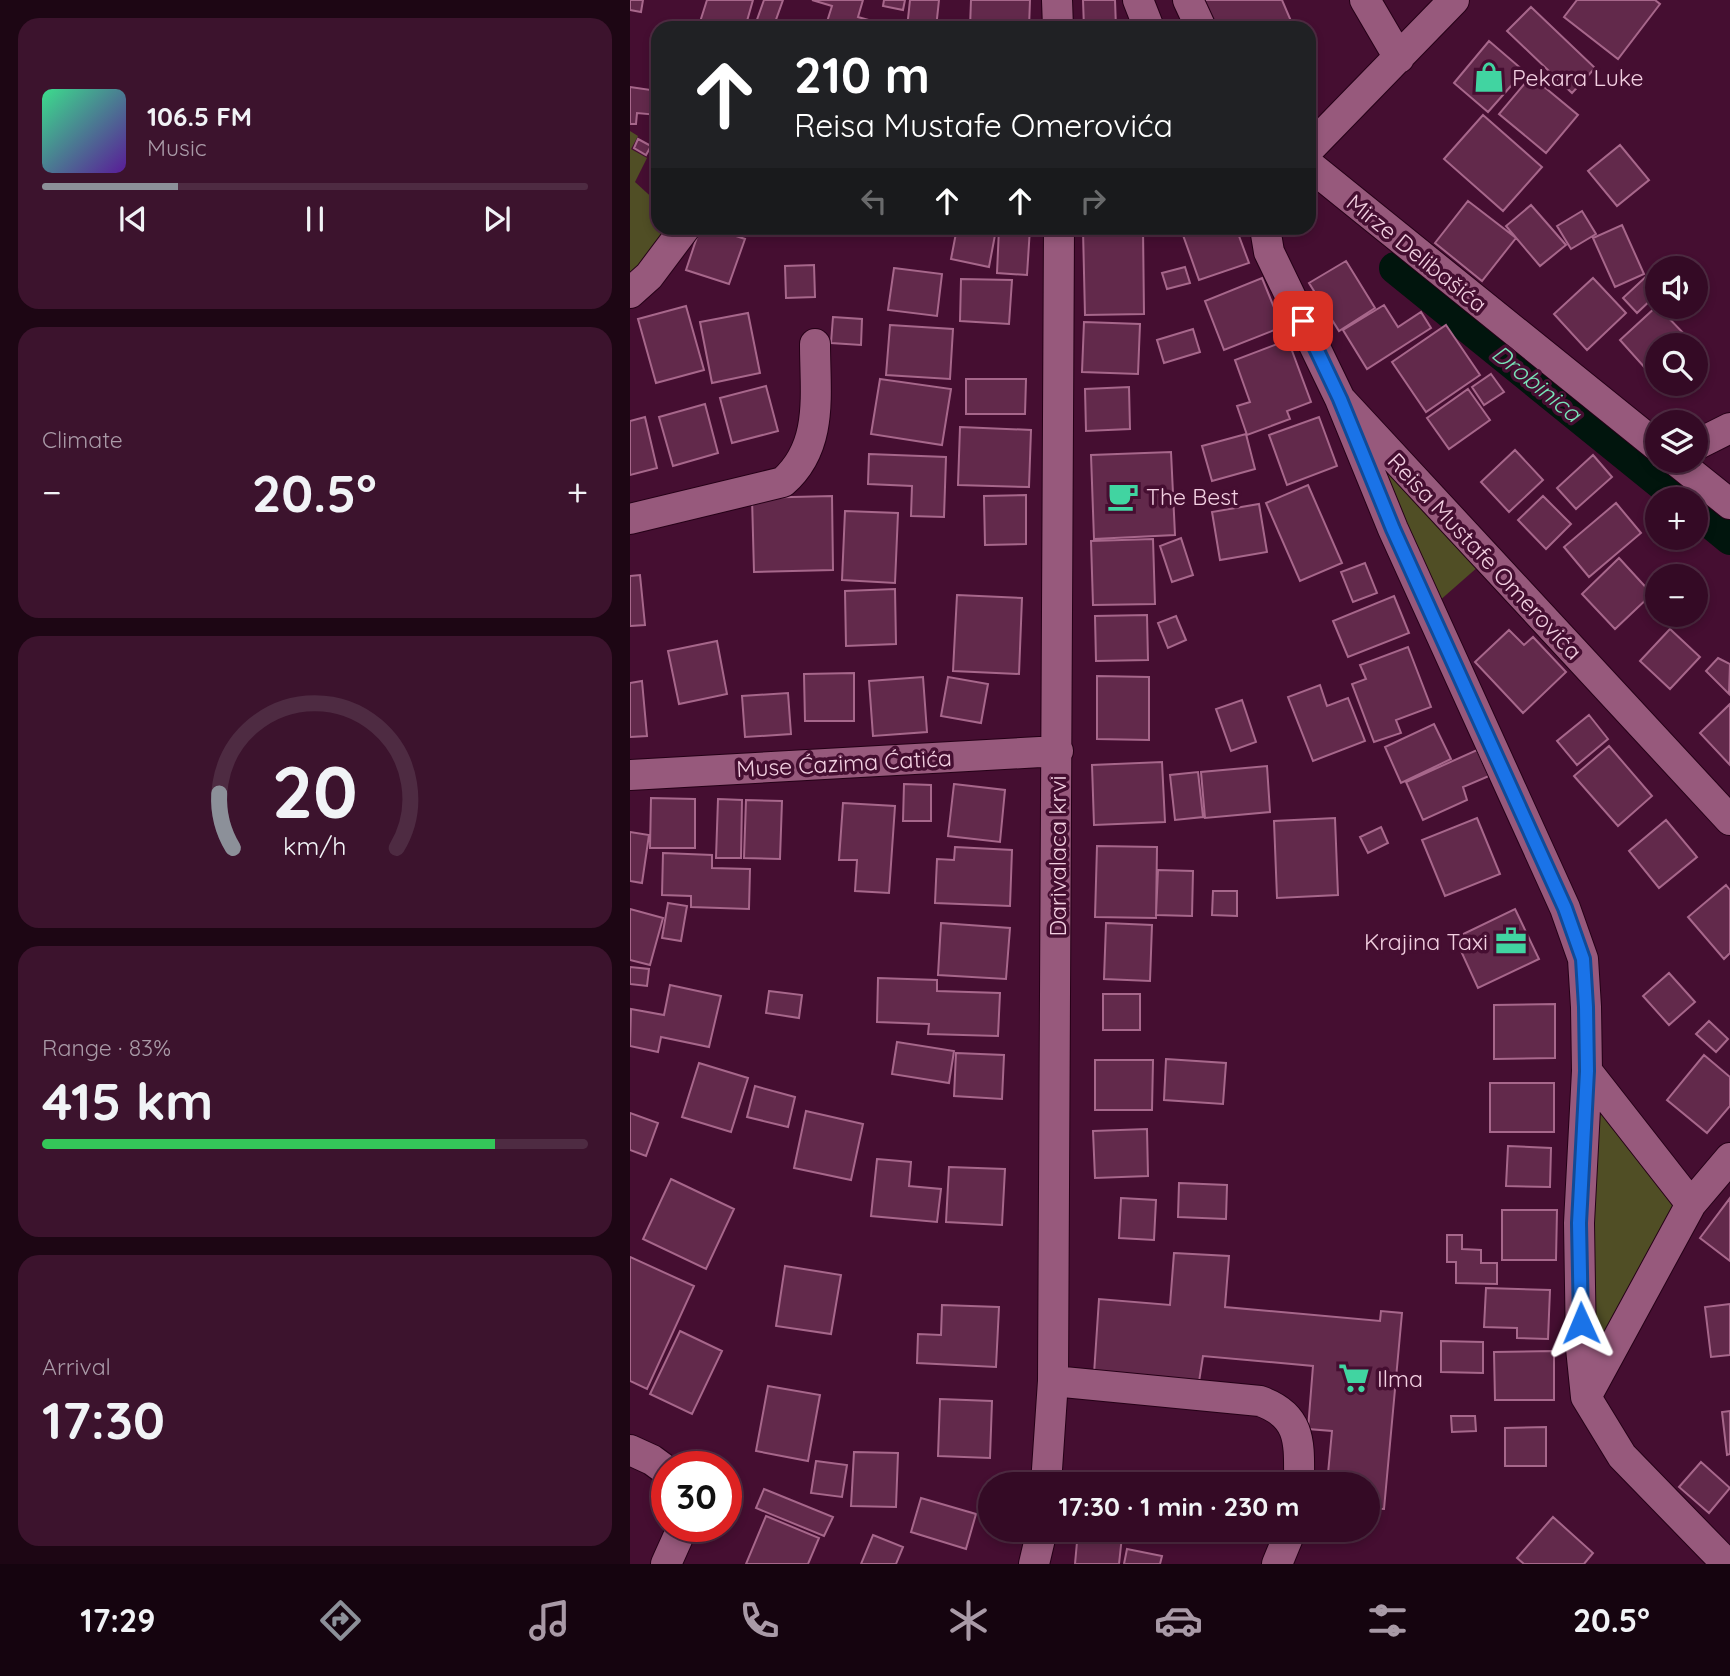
<!DOCTYPE html>
<html lang="en">
<head>
<meta charset="utf-8">
<style>
	:root { --surface:#340a25; --page:#3c132d; --text:#f1f3f6; --muted:#a99aa7; --line:#4e2b42; --accent:#8c9099 }
	body { margin:0; font-family:Quicksand,sans-serif; background:var(--page); color:var(--text); height:100vh; display:flex; flex-direction:column; font-size:26px; white-space:nowrap }
	* { box-sizing:border-box; margin:0 }
	p { font-size:23px; color:var(--muted) }
	.icon { flex:none; width:38px; height:38px; fill:none; stroke:currentColor; stroke-width:2; stroke-linecap:round; stroke-linejoin:round }
	.map { position:relative; flex:1; overflow:hidden }
	.side { display:flex; flex-direction:column; gap:18px; padding:18px; background:#1d0614; width:630px }
	.side>* { flex:none }
	.hud { position:absolute; left:21px; top:21px; width:665px; height:214px; border-radius:21px; box-shadow:0 4px 10px #0003,0 0 0 2px var(--line); background:#202124; color:#fff; overflow:hidden }
	.fabs { position:absolute; left:1015px; top:256px; display:grid; gap:14px }
	.fabs a { display:grid; place-items:center; width:63px; height:63px; border-radius:50%; background:var(--surface); box-shadow:0 4px 10px #0003,0 0 0 2px var(--line); font-size:35px }
	.speed { position:absolute; left:21px; top:1451px; display:flex; gap:14px; font-size:35px; font-weight:700; text-align:center }
	.speed>* { display:grid; place-content:center; width:91px; height:91px; border-radius:50%; background:var(--surface); box-shadow:0 4px 10px #0003,0 0 0 2px var(--line); line-height:1 }
	.speed .limit { border:10px solid #d22; background:#fff; color:#111 }
	.pin { position:absolute; display:grid; place-items:center; width:60px; height:60px; color:#fff; margin:-30px; border-radius:14px; box-shadow:0 4px 10px #0006 }
	.me { position:absolute; width:77px; margin:-38px; rotate:359deg; stroke-linejoin:round; filter:drop-shadow(0 0 5px #0008) }
	.turn { display:flex; align-items:center; gap:24px; height:147px; padding:0 28px; font-size:32px }
	.turn .icon { width:91px; height:91px; stroke-width:2.5 }
	.turn b { display:block; font-size:49px; line-height:60px }
	.lanes { display:flex; align-items:center; height:66px; padding:0 28px; background:#0003; justify-content:center; gap:35px; direction:ltr }
	.lanes .off { opacity:.35 }
	.big { font-size:52px; font-weight:700; line-height:1.1 }
	.side .tile { flex:1; display:flex; flex-direction:column; justify-content:center; gap:10px; min-width:0; padding:0 24px; border-radius:21px; background:var(--page) }
	.side .dial { align-items:center; gap:0 }
	.dial svg { height:182px; overflow:visible; fill:none; stroke:var(--line); stroke-width:7; stroke-linecap:round; text-anchor:middle }
	.dial text { fill:var(--text); stroke:none }
	.song { display:flex; align-items:center; gap:21px }
	.cover { width:84px; height:84px; border-radius:10px; background:linear-gradient(135deg,hsl(150 70% 55%),hsl(270 70% 35%)) }
	.played { height:7px; border-radius:4px; background:linear-gradient(90deg,var(--accent) 25%,var(--line) 25%) }
	.keys { display:flex; justify-content:space-around; direction:ltr }
	.heat { display:flex; justify-content:space-between; align-items:center; font-size:38px; direction:ltr }
	.charge { height:10px; border-radius:5px; background:linear-gradient(90deg,#34c759 83%,var(--line) 0) }
	.trip { position:absolute; left:348px; top:1472px; width:402px; height:70px; border-radius:35px; background:var(--surface); box-shadow:0 4px 10px #0003,0 0 0 2px var(--line); font-weight:700; line-height:70px; text-align:center }
	.tab-bar { display:flex; height:112px; justify-content:space-around; align-items:center; background:#15040f; color:var(--muted) }
	.tab-bar .icon { width:49px; height:49px }
	.tab-bar .active { color:var(--accent) }
	.tab-bar b { font-size:32px; color:var(--text) }
	main { display:flex; flex:1; min-height:0 }
	.map>svg:first-child { display:block }
	.green { fill:#504e25 }
	.lines { fill:none; stroke-linecap:round; stroke-linejoin:round }
	.canal { stroke:#01150d; stroke-width:32 }
	.building { fill:#62294b; stroke:#a7678b; stroke-width:2 }
	.minor-casing { stroke:#250017; stroke-width:32 }
	.minor { stroke:#97597c; stroke-width:30 }
	.route-casing { stroke:#114b97; stroke-width:18 }
	.route { stroke:#1a73e8; stroke-width:12 }
	.labels { text-anchor:middle; dominant-baseline:central; stroke-width:7; stroke-linejoin:round; paint-order:stroke }
	.poi-label { font-size:23px; fill:#f2cfe1; stroke:#450e31; text-anchor:start }
	.street-label { font-size:23px; fill:#f2cfe1; stroke:#450e31 }
	.water-label { font-size:24px; font-style:italic; fill:#78e3b8; stroke:#450e31 }
</style>
</head>
<body>
<main>
<section class="side">
<div class="tile">
<div class="song"><i class="cover"></i><div><b>106.5 FM</b><p>Music</p></div></div>
<div class="played"></div>
<div class="keys"><svg class="icon" aria-label="previous" viewBox="0 0 24 24"><path d="M18 5L8 12l10 7zM5 5v14"/></svg><svg class="icon" aria-label="pause" viewBox="0 0 24 24"><path d="M8 5v14M16 5v14"/></svg><svg class="icon" aria-label="next" viewBox="0 0 24 24"><path d="M6 5l10 7-10 7zM19 5v14"/></svg></div>
</div>
<div class="tile"><p>Climate</p>
<div class="heat"><a>−</a><b class="big">20.5°</b><a>+</a></div>
</div>
<div class="tile dial"><svg viewBox="0 0 100 80">
<path d="M14 69A42 42 0 1 1 86 69"/>
<path d="M14 69A42 42 0 0 1 8 45" stroke="#8c9099"/>
<text x="50" y="56" font-size="32" font-weight="700">20</text>
<text x="50" y="72" font-size="11">km/h</text>
</svg></div>
<div class="tile"><p>Range · 83%</p><b class="big">415 km</b><div class="charge"></div></div>
<div class="tile"><p>Arrival</p><b class="big">17:30</b></div>
</section>
<div class="map">
<svg width="1100" height="1564" viewBox="0 0 1100 1564">
	<rect width="100%" height="100%" fill="#450e31"/>
	<!-- green -->
	<path class="green" d="M0,131L8,136L1,149L17,158L5,182L28,203V228H55L0,293Z
		M710,399L857,559L800,609Z
		M957,1071L1061,1204L956,1397Z"/>
	<g class="lines">
		<!-- canal -->
		<path class="canal" d="M765,268L1050,499
			M1066,511L1100,539"/>
	</g>
	<!-- building -->
	<path class="building" d="M0,0H13L11,12L0,10Z
		M77,0H123L115,28L69,25Z
		M134,0H153L143,28H124Z
		M182,0H233L228,17L242,21L240,28H195L202,6Z
		M254,0H275L273,10L253,6Z
		M280,0H309L306,28H277Z
		M341,0H400L399,28H340Z
		M453,0H485L486,28H454Z
		M572,0H652L664,28H584Z
		M947,0H1025L1030,4L988,59L934,17Z
		M901,7L965,68L942,93L877,31Z
		M859,41L894,71L858,112L824,83Z
		M901,76L948,115L916,153L869,114Z
		M0,87L28,91V115L7,113L6,124H0Z
		M853,115L912,167L873,211L814,159Z
		M8,139L21,146L16,155L4,148Z
		M990,145L1019,180L987,206L958,171Z
		M838,201L886,238L852,281L805,243Z
		M901,205L936,245L910,266L876,226Z
		M952,211L966,234L941,249L927,226Z
		M992,225L1014,274L985,287L963,238Z
		M70,228H82L115,239L99,284L56,270Z
		M327,228L365,235L359,267L321,259Z
		M369,228H400L397,275L367,273Z
		M491,228H513L514,314L455,315L453,230Z
		M572,228H606L619,263L569,280L553,235Z
		M716,261L745,308L709,331L679,283Z
		M184,265L185,297L156,298L155,266Z
		M555,267L560,283L537,289L532,273Z
		M264,268L312,274L307,316L258,310Z
		M1021,272L1027,279V294L1007,313L993,298Z
		M632,278L652,327L594,350L575,301Z
		M963,278L996,313L957,350L924,314Z
		M331,279L382,280L379,324L330,321Z
		M754,305L768,327L791,312L801,328L737,369L713,330Z
		M56,306L74,370L26,383L8,319Z
		M1027,306L1063,343L1027,345V376L1024,378L990,340Z
		M118,313L130,373L82,383L70,322Z
		M203,317L232,319L231,345L201,343Z
		M454,322L510,324L508,374L452,372Z
		M260,325L323,329L320,379L256,375Z
		M816,325L850,375L796,412L762,362Z
		M563,329L570,352L534,363L527,340Z
		M658,340L681,402L657,411L660,419L617,435L607,406L620,402L605,360Z
		M861,374L874,392L854,405L842,387Z
		M250,379L321,389L312,445L241,434Z
		M336,379H396L395,414H336Z
		M136,386L148,431L102,443L90,398Z
		M499,387L500,429L456,431L455,389Z
		M838,389L860,420L819,449L797,418Z
		M75,404L88,453L43,466L29,417Z
		M15,417L27,468L0,475V421Z
		M689,417L707,466L657,485L639,435Z
		M330,427L401,430L399,487L328,485Z
		M616,434L625,469L582,481L572,446Z
		M885,450L913,480L879,512L851,482Z
		M541,452L545,535L464,539L461,455Z
		M239,454L316,457L314,517L281,516L282,486L238,484Z
		M963,455L982,477L946,509L927,488Z
		M678,485L712,563L670,581L636,503Z
		M396,495V544L355,545L354,496Z
		M202,496L203,570L124,572L122,498Z
		M913,496L941,524L916,549L888,520Z
		M986,503L1011,533L959,577L934,547Z
		M629,504L637,552L590,560L582,512Z
		M215,511L268,513L265,583L212,580Z
		M551,538L563,575L542,582L530,546Z
		M523,539L525,604L463,605L461,541Z
		M989,558L1022,594L985,629L952,594Z
		M735,563L747,593L723,602L711,572Z
		M10,575L15,625L0,626V576Z
		M265,589L266,644L216,646L215,591Z
		M327,595L392,598L389,674L323,671Z
		M764,596L779,633L718,657L703,621Z
		M517,615L518,660L466,661L465,616Z
		M546,616L556,640L538,648L528,623Z
		M1040,629L1070,657L1040,689L1010,661Z
		M879,630L894,645L903,637L936,672L893,713L845,662Z
		M87,641L97,694L49,704L38,651Z
		M778,647L801,707L766,720L771,733L744,742L722,684L736,679L730,665Z
		M1088,658L1100,664L1099,694L1076,671Z
		M224,673V721H175L174,674Z
		M467,676L519,677V740L467,739Z
		M293,677L297,732L243,736L239,681Z
		M318,677L358,684L351,723L311,716Z
		M12,681L17,736L0,737V683Z
		M690,685L697,706L718,698L735,741L683,761L658,697Z
		M158,693L161,734L115,737L112,696Z
		M612,700L626,742L601,751L586,709Z
		M1100,704V765L1070,733Z
		M959,715L978,739L947,765L927,741Z
		M804,724L821,759L771,783L755,747Z
		M979,746L1022,796L988,826L944,776Z
		M847,750L859,776L833,787L837,800L793,820L776,782Z
		M532,762L535,822L464,825L462,765Z
		M637,766L640,812L575,818L571,772Z
		M568,772L573,817L545,820L540,775Z
		M274,784L301,785V821H273Z
		M324,784L375,790L370,842L318,836Z
		M21,798L65,799V848H20Z
		M88,799L112,800L111,858H86Z
		M116,800L152,801L150,859L114,858Z
		M213,803L265,806L259,893L225,891L227,860H209Z
		M705,818L708,895L647,898L644,821Z
		M847,818L870,874L815,896L792,840Z
		M1036,820L1067,857L1029,888L999,851Z
		M751,827L758,843L738,853L730,837Z
		M0,832L19,835L12,883L0,881Z
		M467,846L527,847L526,918L465,917Z
		M325,847L382,850L380,906L305,903L307,859L324,860Z
		M33,853L82,855V868L120,869L119,909L61,907V896L32,895Z
		M528,870L563,871L562,916L526,915Z
		M1096,885L1100,890V953L1094,959L1058,917Z
		M583,891H607V916L582,915Z
		M38,903L57,906L51,941L32,938Z
		M0,909L33,918L20,965L0,960Z
		M885,909L909,959L848,988L825,938Z
		M311,923L380,928L376,979L308,975Z
		M476,923L522,925L520,981L474,979Z
		M0,967L19,969L17,986L0,984Z
		M1039,973L1065,1002L1039,1025L1013,996Z
		M248,978L307,980V991L370,993L368,1036L298,1034L299,1024L247,1022Z
		M40,985L91,996L79,1047L31,1037L28,1052L0,1046L1,1009L34,1015Z
		M139,991L172,995L169,1018L136,1013Z
		M473,994H510V1030H473Z
		M925,1004V1058L864,1059V1005Z
		M1079,1021L1098,1039L1086,1052L1066,1034Z
		M267,1042L324,1051L319,1083L262,1074Z
		M326,1053L374,1055L372,1099L324,1096Z
		M1074,1055L1100,1077V1106L1077,1133L1037,1100Z
		M536,1059L596,1063L593,1104L534,1100Z
		M465,1060H523L522,1110H465Z
		M69,1063L118,1078L101,1132L52,1117Z
		M860,1083H924V1132H860Z
		M125,1086L165,1097L158,1127L117,1117Z
		M176,1111L233,1124L221,1180L164,1168Z
		M0,1113L28,1123L16,1156L0,1150Z
		M517,1129L518,1176L465,1178L463,1131Z
		M878,1146L921,1148L920,1187L876,1186Z
		M247,1159L281,1162L279,1186L311,1189L307,1222L241,1216Z
		M319,1167L375,1169L372,1225L316,1222Z
		M41,1179L104,1209L76,1269L13,1239Z
		M549,1183L597,1185L596,1219L548,1217Z
		M491,1198L526,1200L524,1240L489,1238Z
		M1100,1198V1261L1070,1238Z
		M872,1210H927L926,1260H872Z
		M817,1235H832V1249L851,1250V1263H867V1284L826,1283V1262H817Z
		M544,1253L599,1256L595,1307L750,1321L751,1311L772,1313L754,1509L738,1508V1484H697L702,1431L678,1429L683,1366L573,1356L569,1382L464,1374L469,1299L540,1305Z
		M0,1257L64,1286L17,1389L0,1381Z
		M155,1266L211,1275L201,1334L146,1326Z
		M856,1288L920,1290L918,1339L887,1338V1328L854,1327Z
		M1100,1304V1355L1081,1357L1075,1307Z
		M312,1305L369,1307L366,1367L287,1363L288,1334L311,1335Z
		M50,1331L92,1351L62,1414L20,1394Z
		M811,1341L853,1342V1373L811,1372Z
		M924,1351V1400H865L864,1352Z
		M138,1386L190,1395L178,1461L126,1451Z
		M310,1399L362,1401L360,1458L308,1456Z
		M1100,1411V1454L1097,1455L1092,1412Z
		M821,1416H845L846,1431L822,1432Z
		M916,1427V1466H875V1428Z
		M224,1452L268,1453L266,1507L221,1506Z
		M186,1461L217,1465L212,1497L181,1493Z
		M1071,1462L1100,1488L1079,1513L1049,1487Z
		M134,1489L203,1517L194,1536L126,1508Z
		M291,1498L346,1514L336,1549L281,1532Z
		M136,1516L189,1538L178,1564H116Z
		M923,1517L963,1553L954,1564H894L887,1558Z
		M448,1531L492,1536L489,1564H445Z
		M243,1535L273,1547L266,1564H231Z
		M497,1549L532,1556L530,1564H494Z"/>
	<g class="lines">
		<defs>
			<path id="minor" d="M427,0L428,28
				M508,0L519,28
				M558,0L571,28
				M735,0L769,58
				M679,149L824,0
				M679,165L1027,446
				M635,228L639,252L710,399L1100,820
				M0,293L19,276L55,228
				M710,399L763,529L935,908L953,959L956,1007L957,1071L949,1223L951,1348L956,1397L992,1456L1097,1564
				M1066,445L1100,428
				M1045,460L1100,504
				M0,519L153,482C194,446 185,394 185,344
				M0,775L428,751
				M957,1071L1061,1204
				M423,1381L630,1401C673,1416 669,1445 669,1484
				M956,1397L1061,1204L1100,1158
				M0,1450L22,1460L37,1471
				M416,1484L423,1381L429,228
				M36,1564L53,1526
				M404,1564L412,1530
				M647,1564L661,1530"/>
		</defs>
		<!-- minor casing -->
		<use href="#minor" class="minor-casing"/>
		<!-- minor -->
		<use href="#minor" class="minor"/>
	</g>
	<g class="lines">
		<defs>
			<path id="route" d="M673,321L710,399L763,529L935,908L953,959L956,1007L957,1071L949,1223L951,1323"/>
		</defs>
		<!-- route casing -->
		<use href="#route" class="route-casing"/>
		<!-- route -->
		<use href="#route" class="route"/>
	</g>
	<!-- icons -->
	<defs>
		<symbol id="shop-bare" viewBox="-9 -9 18 18"><path d="M-5-2.5h2.3a2.7 3.5 0 0 1 5.4 0H5L5.5 6h-11ZM-1.5-2.5h3a1.5 2.3 0 0 0-3 0Z" fill="#41d4a1" stroke="#450e31" stroke-width="2.5" paint-order="stroke"/></symbol>
		<symbol id="cafe-bare" viewBox="-9 -9 18 18"><path d="M-5.5-4.5H6V0H3Q3 3.5 0 3.5H-2.5Q-5.5 3.5-5.5 0ZM3-3.2v2h1.7v-2ZM-6 4.5H4V6H-6Z" fill="#41d4a1" stroke="#450e31" stroke-width="2.5" paint-order="stroke"/></symbol>
		<symbol id="office-bare" viewBox="-9 -9 18 18"><path d="M-6-3h4V-5.5h4V-3h4V5H-6ZM-1-4.5V-3h2v-1.5ZM-6 0V1H6V0Z" fill="#41d4a1" stroke="#450e31" stroke-width="2.5" paint-order="stroke"/></symbol>
		<symbol id="supermarket-bare" viewBox="-9 -9 18 18"><path d="M-6-5.5h2.5l.6 2H6L4.5 2H-2.5L-4.4-4H-6ZM-1.5 3.2a1.3 1.3 0 1 0 .1 0ZM3 3.2a1.3 1.3 0 1 0 .1 0Z" fill="#41d4a1" stroke="#450e31" stroke-width="2.5" paint-order="stroke"/></symbol>
	</defs>
	<g fill-rule="evenodd">
		<use href="#shop-bare" x="837" y="55" width="44" height="44"/>
		<use href="#cafe-bare" x="471" y="474" width="44" height="44"/>
		<use href="#office-bare" x="859" y="919" width="44" height="44"/>
		<use href="#supermarket-bare" x="702" y="1356" width="44" height="44"/>
	</g>
	<g class="labels">
		<!-- poi labels -->
		<g class="poi-label">
			<text x="882" y="77">Pekara Luke</text>
			<text x="516" y="496">The Best</text>
			<text x="858" y="941" text-anchor="end">Krajina Taxi</text>
			<text x="747" y="1378">Ilma</text>
		</g>
		<!-- street labels -->
		<g class="street-label">
			<text transform="translate(787 253) rotate(39)">Mirze Delibašića</text>
			<text transform="translate(855 556) rotate(47)">Reisa Mustafe Omerovića</text>
			<text transform="translate(214 763) rotate(-3)">Muse Ćazima Ćatića</text>
			<text transform="translate(427 856) rotate(-90)">Darivalaca krvi</text>
		</g>
		<!-- water labels -->
		<g class="water-label">
			<text transform="translate(907 383) rotate(39)">Drobinica</text>
		</g>
	</g>
</svg>
<div class="fabs">
<a><svg class="icon" aria-label="sound" viewBox="0 0 24 24"><path d="M4 9h4l5-4v14l-5-4H4zM17 9q2 3 0 6"/></svg></a>
<a><svg class="icon" aria-label="search" viewBox="0 0 24 24"><circle cx="10" cy="10" r="6"/><path d="M15 15l6 6"/></svg></a>
<a><svg class="icon" aria-label="layers" viewBox="0 0 24 24"><path d="M12 4l9 5-9 5-9-5zM3 14l9 5 9-5"/></svg></a>
<a>+</a>
<a>−</a>
</div>
<div class="speed"><div class="limit">30</div></div>
<div class="pin" style="left:673px;top:321px;background:#d93025"><svg class="icon" aria-label="arrive" viewBox="0 0 24 24"><path d="M6 21V4h12l-3 4 3 4H6"/></svg></div>
<svg class="me" style="left:951px;top:1323px" viewBox="-20 -20 40 40"><path d="M0-17L14 15 0 8-14 15z" fill="#1a73e8" stroke="#fff" stroke-width="4"/></svg>
<div class="trip">17:30 · 1 min · 230 m</div>
<div class="hud">
<div class="turn"><svg class="icon" aria-label="ahead" viewBox="0 0 24 24"><path d="M12 20V5M6 11l6-6 6 6"/></svg><div><b>210 m</b>Reisa Mustafe Omerovića</div></div>
<div class="lanes"><svg class="icon off" aria-label="left" viewBox="0 0 24 24"><path d="M17 20v-9H6M10 6l-5 5 5 5"/></svg><svg class="icon" aria-label="ahead" viewBox="0 0 24 24"><path d="M12 20V5M6 11l6-6 6 6"/></svg><svg class="icon" aria-label="ahead" viewBox="0 0 24 24"><path d="M12 20V5M6 11l6-6 6 6"/></svg><svg class="icon off" aria-label="right" viewBox="0 0 24 24"><path d="M7 20v-9h11M14 6l5 5-5 5"/></svg></div>
</div>
</div>
</main>
<nav class="tab-bar">
<b>17:29</b>
<svg class="icon active" aria-label="directions" viewBox="0 0 24 24"><path d="M12 3l9 9-9 9-9-9zM9 14v-3h6M13 9l2 2-2 2"/></svg>
<svg class="icon" aria-label="music" viewBox="0 0 24 24"><path d="M9 18V5l10-2v13"/><circle cx="6" cy="18" r="3"/><circle cx="16" cy="16" r="3"/></svg>
<svg class="icon" aria-label="phone" viewBox="0 0 24 24"><path d="M5 4h4l2 5-3 2q2 4 5 5l2-3 5 2v4C11 20 4 13 5 4z"/></svg>
<svg class="icon" aria-label="climate" viewBox="0 0 24 24"><path d="M12 3v18M4 7l16 10M4 17L20 7"/></svg>
<svg class="icon" aria-label="car" viewBox="0 0 24 24"><path d="M5 17H2v-5l4-1 3-4h7l3 4 3 1v5h-3M9 17h6M6 11h13"/><circle cx="7" cy="17" r="2"/><circle cx="17" cy="17" r="2"/></svg>
<svg class="icon" aria-label="filters" viewBox="0 0 24 24"><path d="M4 7h16M4 17h16"/><circle cx="9" cy="7" r="2"/><circle cx="15" cy="17" r="2"/></svg>
<b>20.5°</b>
</nav>
</body>
</html>
